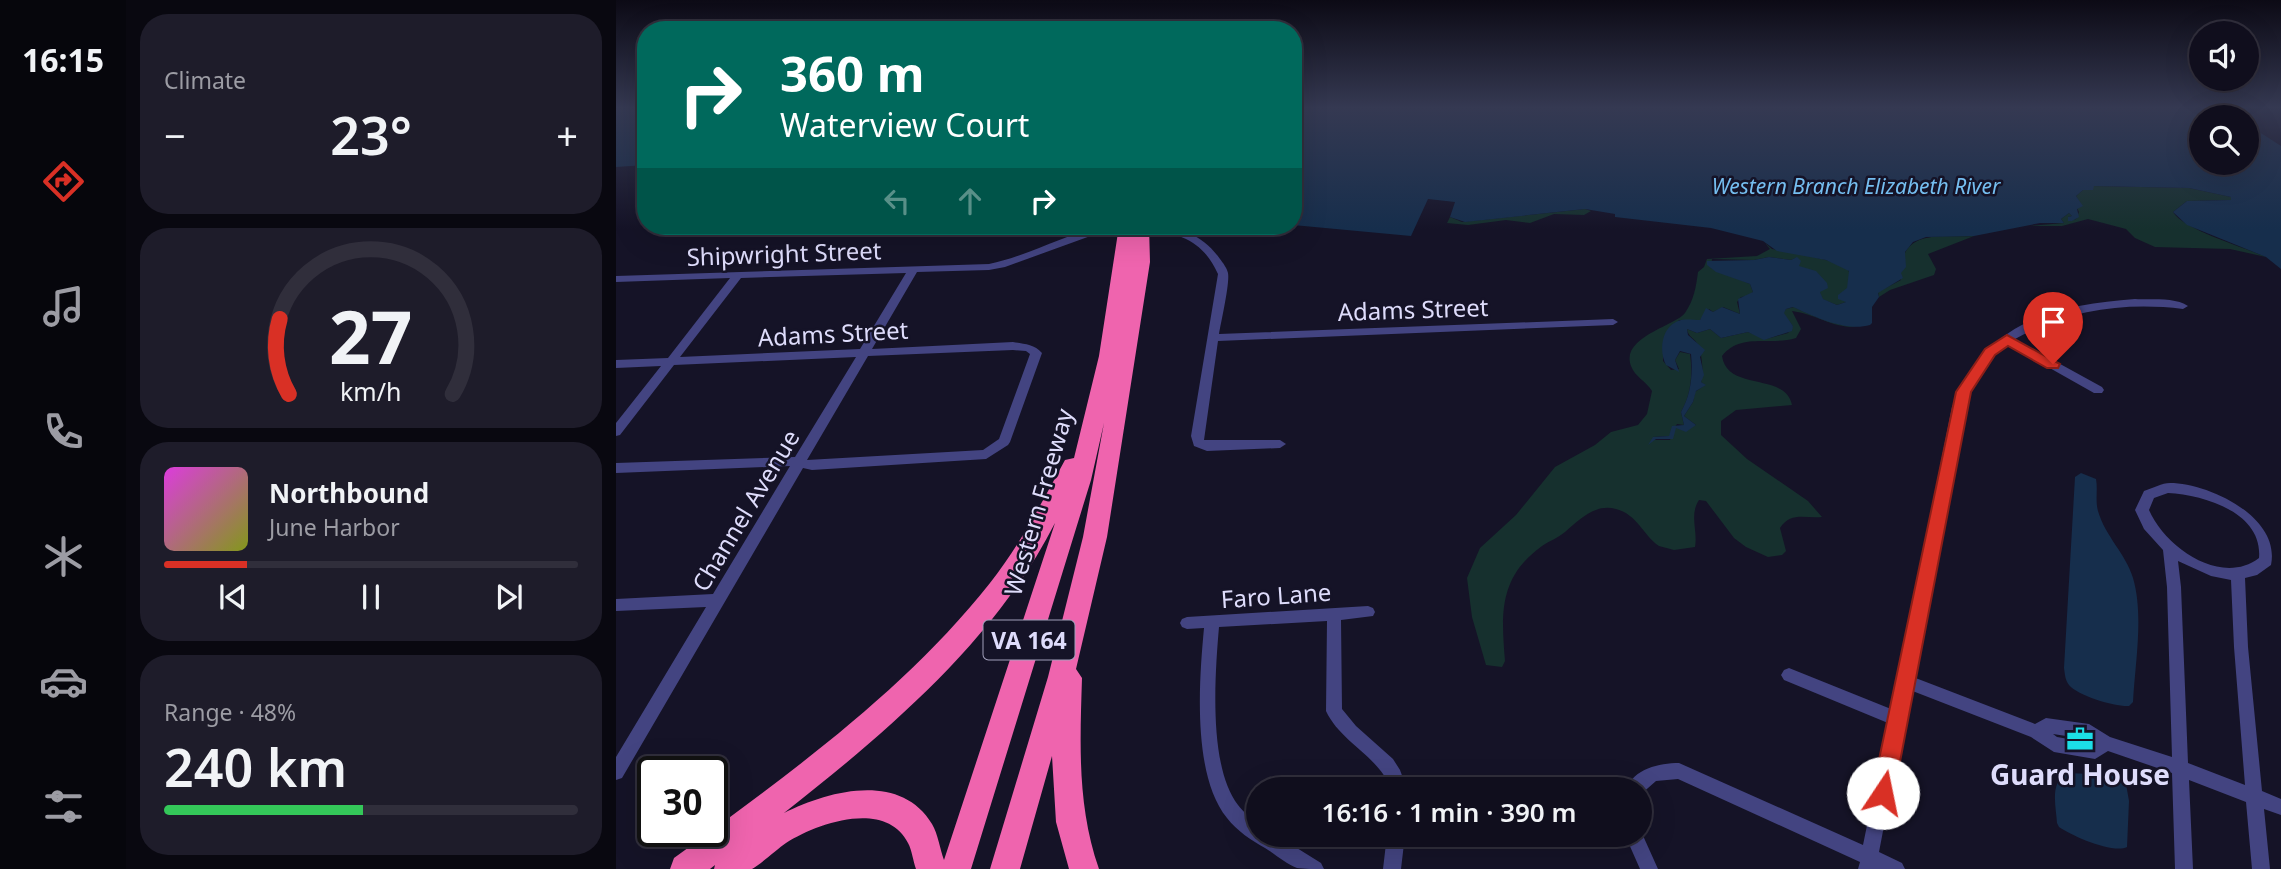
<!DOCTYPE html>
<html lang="en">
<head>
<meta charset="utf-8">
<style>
	:root { --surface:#100e1d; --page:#1e1c2a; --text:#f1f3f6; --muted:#9c9ca4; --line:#302e3b; --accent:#d93025 }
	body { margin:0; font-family:"Noto Sans",sans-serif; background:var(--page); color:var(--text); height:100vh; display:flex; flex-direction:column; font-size:26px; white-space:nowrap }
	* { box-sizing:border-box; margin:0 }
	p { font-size:23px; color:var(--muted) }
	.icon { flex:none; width:38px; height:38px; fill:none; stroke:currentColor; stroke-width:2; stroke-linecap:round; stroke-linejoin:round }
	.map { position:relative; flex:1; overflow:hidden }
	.panel { display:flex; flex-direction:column; gap:14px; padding:14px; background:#090810; width:490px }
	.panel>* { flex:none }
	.top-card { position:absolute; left:21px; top:21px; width:665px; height:214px; border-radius:28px; box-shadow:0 7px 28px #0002,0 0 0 2px var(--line); background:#00695c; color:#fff; overflow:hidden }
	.controls { position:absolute; left:1573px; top:21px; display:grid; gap:14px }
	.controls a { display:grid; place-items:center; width:70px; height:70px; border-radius:50%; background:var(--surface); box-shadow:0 7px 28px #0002,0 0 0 2px var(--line); font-size:35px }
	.speed { position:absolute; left:21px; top:756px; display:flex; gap:14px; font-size:35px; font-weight:700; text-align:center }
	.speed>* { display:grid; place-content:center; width:91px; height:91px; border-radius:50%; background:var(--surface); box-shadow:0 7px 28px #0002,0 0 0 2px var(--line); line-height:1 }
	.speed .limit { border:4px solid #111; border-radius:10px; background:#fff; color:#111 }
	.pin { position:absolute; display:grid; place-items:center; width:60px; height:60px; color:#fff; margin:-72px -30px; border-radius:50% 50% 50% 0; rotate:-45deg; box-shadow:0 0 7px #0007 }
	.pin .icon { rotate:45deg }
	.me { position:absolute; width:77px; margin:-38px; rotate:11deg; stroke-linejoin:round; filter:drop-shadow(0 0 5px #0008) }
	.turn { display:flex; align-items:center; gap:24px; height:147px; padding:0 28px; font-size:32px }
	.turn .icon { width:91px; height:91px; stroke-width:2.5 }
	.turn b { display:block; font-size:49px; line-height:60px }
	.lanes { display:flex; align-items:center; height:66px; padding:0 28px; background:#0003; justify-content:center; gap:35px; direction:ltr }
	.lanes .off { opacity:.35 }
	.big { font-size:52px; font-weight:600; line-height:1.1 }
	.panel .card { flex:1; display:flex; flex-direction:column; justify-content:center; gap:10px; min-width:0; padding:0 24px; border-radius:28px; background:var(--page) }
	.panel .dial { align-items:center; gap:0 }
	.dial svg { height:182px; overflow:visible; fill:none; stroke:var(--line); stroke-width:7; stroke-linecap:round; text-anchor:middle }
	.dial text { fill:var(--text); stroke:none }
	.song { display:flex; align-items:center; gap:21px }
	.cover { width:84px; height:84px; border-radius:10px; background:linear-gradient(135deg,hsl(300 70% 55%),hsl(70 70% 35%)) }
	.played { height:7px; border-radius:4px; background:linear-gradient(90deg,var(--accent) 20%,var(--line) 20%) }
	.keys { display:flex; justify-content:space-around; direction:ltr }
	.heat { display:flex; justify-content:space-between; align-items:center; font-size:38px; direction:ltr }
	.charge { height:10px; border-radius:5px; background:linear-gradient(90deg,#34c759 48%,var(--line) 0) }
	.trip { position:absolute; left:630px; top:777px; width:406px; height:70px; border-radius:35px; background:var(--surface); box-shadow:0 7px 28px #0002,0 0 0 2px var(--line); font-weight:600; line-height:70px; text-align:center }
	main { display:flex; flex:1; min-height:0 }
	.dock { display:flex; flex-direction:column; width:126px; justify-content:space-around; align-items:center; background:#06060c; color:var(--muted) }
	.dock .icon { width:49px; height:49px }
	.dock .selected { color:var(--accent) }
	.dock b { font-size:32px; color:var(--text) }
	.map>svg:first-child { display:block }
	.green { fill:#16302e }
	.water { fill:#162e4c }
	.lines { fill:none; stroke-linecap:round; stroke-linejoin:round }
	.minor { fill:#434481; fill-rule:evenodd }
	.motorway { fill:#ef64ae; fill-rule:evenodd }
	.route { fill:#d93025; stroke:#8d1f18; stroke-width:2 }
	.labels { text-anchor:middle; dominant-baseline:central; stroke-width:5; stroke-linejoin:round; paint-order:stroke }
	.far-water-label { font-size:21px; font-style:italic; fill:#75bef0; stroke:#151327 }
	.shield { fill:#151327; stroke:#a2a0bb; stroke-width:2 }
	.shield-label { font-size:23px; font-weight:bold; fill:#dedcfb }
	.street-label { font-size:24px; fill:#dedcfb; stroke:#151327 }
	.near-poi-label { font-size:28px; font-weight:bold; fill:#dedcfb; stroke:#151327 }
</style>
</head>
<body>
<main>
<nav class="dock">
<b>16:15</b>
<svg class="icon selected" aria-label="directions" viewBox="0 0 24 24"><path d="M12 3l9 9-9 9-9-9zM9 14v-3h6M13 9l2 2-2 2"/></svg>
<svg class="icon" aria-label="music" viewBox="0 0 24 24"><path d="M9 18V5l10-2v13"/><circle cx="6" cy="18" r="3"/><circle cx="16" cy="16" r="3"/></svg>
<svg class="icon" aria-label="phone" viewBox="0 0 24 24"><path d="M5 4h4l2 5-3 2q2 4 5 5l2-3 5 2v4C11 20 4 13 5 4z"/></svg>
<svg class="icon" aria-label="climate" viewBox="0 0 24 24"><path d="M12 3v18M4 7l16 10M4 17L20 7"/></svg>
<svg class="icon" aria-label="car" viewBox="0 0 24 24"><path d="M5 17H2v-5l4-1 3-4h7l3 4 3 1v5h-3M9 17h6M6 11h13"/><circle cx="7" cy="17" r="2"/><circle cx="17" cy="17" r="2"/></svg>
<svg class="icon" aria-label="filters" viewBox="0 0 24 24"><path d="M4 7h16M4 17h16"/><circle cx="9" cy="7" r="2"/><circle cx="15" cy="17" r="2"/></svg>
</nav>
<section class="panel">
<div class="card"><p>Climate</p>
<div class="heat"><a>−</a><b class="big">23°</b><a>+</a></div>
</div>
<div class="card dial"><svg viewBox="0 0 100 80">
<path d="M14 69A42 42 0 1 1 86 69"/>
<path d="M14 69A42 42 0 0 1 10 36" stroke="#d93025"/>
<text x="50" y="56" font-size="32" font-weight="700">27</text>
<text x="50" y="72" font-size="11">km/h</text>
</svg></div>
<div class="card">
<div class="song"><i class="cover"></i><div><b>Northbound</b><p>June Harbor</p></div></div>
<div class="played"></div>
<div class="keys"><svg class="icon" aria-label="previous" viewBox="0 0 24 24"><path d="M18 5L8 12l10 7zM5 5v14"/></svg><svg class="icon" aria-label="pause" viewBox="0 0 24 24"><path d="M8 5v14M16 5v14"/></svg><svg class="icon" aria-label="next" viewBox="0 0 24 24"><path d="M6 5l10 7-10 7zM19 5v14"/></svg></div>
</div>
<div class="card"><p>Range · 48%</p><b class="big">240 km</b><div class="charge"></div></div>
</section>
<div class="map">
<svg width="1665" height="869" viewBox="0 0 1665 869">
	<rect width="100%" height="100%" fill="#151327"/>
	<!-- green -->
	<path class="green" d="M1476,186L1573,188L1615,197V200L1571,201L1557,212C1566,229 1630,248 1650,257L1614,249L1539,247L1519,238L1510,229L1472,219L1446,226H1414L1448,223L1445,219L1453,213L1456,216L1452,217L1453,221L1460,219L1463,212L1461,208L1466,206L1460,196L1467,190H1477Z
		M969,209L975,211L968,215L938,214L914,223L890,220L852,225L831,223L834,217L846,222Z
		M1358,236L1312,254L1320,269L1318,275L1274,290L1263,297L1262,292L1285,280C1282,227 1322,238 1358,236Z
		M1149,243L1156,249C1170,252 1225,260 1232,270C1237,276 1229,294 1230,302L1221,305L1206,299C1203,287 1196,272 1183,267L1180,258L1175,260L1153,257L1138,260L1096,259L1095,268L1134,284L1137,292L1133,296L1125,297L1121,302L1124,314L1107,307L1097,312L1093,309L1084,320H1063L1047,342V361L1055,370L1063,369L1059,360L1064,352L1074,354C1077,374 1075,395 1065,412L1068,425L1061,424L1053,436L1037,437V440H1054L1059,428L1080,425L1068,416L1077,402L1079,392L1089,385L1085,382C1088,374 1086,356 1083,347C1080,338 1072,338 1071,329L1081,333L1094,329L1105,338L1132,332L1150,339L1172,333L1177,326L1167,313L1170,309L1178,307C1198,317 1219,325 1241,327C1216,328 1200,314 1176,311L1185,329L1180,338C1155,346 1124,332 1106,356C1111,392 1170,372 1176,405L1120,410L1105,421V435L1131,459L1192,501L1206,517C1190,519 1175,511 1164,528L1170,551L1166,555L1152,557L1130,547L1118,538L1090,501L1083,500C1073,515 1082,531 1079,547L1058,550L1043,546C1026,534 1022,515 1000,509C979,503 963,520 949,532C942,538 933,541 926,546C883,577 885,613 889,661L886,667L870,665L856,617L851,578L864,548L900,515L939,467L979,445L995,432L1022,425L1031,414L1036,391C1030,381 1019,377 1015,366C1004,337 1059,326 1069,313C1078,300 1080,287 1082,272L1088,267L1091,259L1141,256L1154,249Z"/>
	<!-- water -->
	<path class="water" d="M0,108H30V165L0,167Z
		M677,108H1613L1625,117H1586V163H1631V124L1665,146V269L1650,257L1571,225L1557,212L1571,201L1615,200V197L1573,188L1478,186L1477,190H1467L1460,196L1467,206L1461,209L1463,217L1456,221H1452V217L1456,216L1453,213L1445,219L1448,223H1424L1358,236L1310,237L1297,242L1289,252L1290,267L1285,273L1287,278L1262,293L1263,297L1256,307V323L1254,325C1230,332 1199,317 1177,307L1170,309L1168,313L1177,326L1176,331L1148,340L1132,332L1105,338L1094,329L1081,333L1071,329L1072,335L1089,350L1084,357L1088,375L1085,382L1090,385L1080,391L1077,402L1068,416L1080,425L1070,432L1060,428L1057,439H1040L1032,445L1037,437L1053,436L1056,426L1068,425L1065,412C1075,395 1077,374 1075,354L1064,351L1059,360L1063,372L1050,365C1043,352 1045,329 1060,322C1066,318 1077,320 1084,320L1090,308L1097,312L1106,307L1124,314L1122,299L1137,292L1134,284L1100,272L1091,265V261L1138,260L1153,257L1175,260L1181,257L1185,261L1183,266L1200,271L1211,283L1212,288L1204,292L1207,299L1221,305L1230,302L1222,299V295L1231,288L1233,271L1210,260L1161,251L1147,241L1095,228L999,217V214L969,209L849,222L834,217L839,202L812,199L795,236L677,225Z
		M1465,473L1480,479C1482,490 1479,500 1482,511C1489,536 1510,554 1517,578C1528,616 1519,663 1517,702L1513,706C1500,707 1462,696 1453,685C1449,680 1449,674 1448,668L1459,477Z
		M1452,773L1495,775L1510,784L1513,801L1511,847C1497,854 1456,836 1443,827L1441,823C1440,806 1433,781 1452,773Z"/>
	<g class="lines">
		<!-- minor -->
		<path class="minor" d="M486,226H502L389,267L373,270L301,272L256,349L397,342C408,344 418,344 426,353L394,442L392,445L370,459L196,470L187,468L6,778L0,780V757L90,607L0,611V599L97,594L174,466L0,473V463L179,457L240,357L58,365L4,435L0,436V423L45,366L0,368V360L52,358L114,278L0,282V276L373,264C412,256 447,235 486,226ZM290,273L244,349L64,357L125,278ZM397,350L410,351L414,354L383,439L367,450L191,460L252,356Z
			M531,226C560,225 587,234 604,259C607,263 611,268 612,273C614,283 605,322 603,334L997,319L1002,322L997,325L602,341L588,440H664L670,444L664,448L591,451L578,446L575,436L602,274C587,241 566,235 533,228Z
			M1519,299C1535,300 1559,297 1572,306L1567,309C1508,302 1451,310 1399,339L1486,387L1488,390L1486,393H1478L1391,344C1370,361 1357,381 1348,407L1297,677L1419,724L1430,718L1473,724L1494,737L1556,757L1551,587L1547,550L1528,529L1519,510L1528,491C1537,488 1546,483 1554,483C1591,483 1665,516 1655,565L1641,575L1629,578L1632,647L1646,791L1665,799V815L1648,809L1654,869H1636L1630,802L1573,780L1577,869H1559L1556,773L1492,751L1479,759L1438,752L1415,737L1294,690L1263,852L1286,863L1289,869H1242L1244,862L1062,779L1040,781L1024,795V789H1010C1018,769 1043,763 1063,763L1247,845L1272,723L1168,680L1165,675L1168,670L1173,668L1275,709L1336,407C1368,323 1436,305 1519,299ZM1552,493C1589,495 1647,513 1643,558C1605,587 1549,547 1533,510L1538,498ZM1562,561L1595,576L1615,580L1618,647L1629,785L1572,763L1565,587ZM1437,734L1470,739L1475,743L1441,737Z
			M752,606L757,608L759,612L757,616L725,620L726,709L740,726L777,759L784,770L791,789H775C762,755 725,743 710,711L711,621L603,627C599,674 592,766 622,805C627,812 635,818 642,823V835H660L705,863L708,869C700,869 688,869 681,868C670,864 659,854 649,848C635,840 621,831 611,818C576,775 583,681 588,628L571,629L566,627L564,623L566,619L571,617Z
			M1024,829L1042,869H1024L1009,835H1024Z
			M771,835H789L785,869H767Z"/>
		<!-- motorway -->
		<path class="motorway" d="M503,226H533L534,262L491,537L460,669L466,678C464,744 461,806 483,869H453L440,822L436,756L404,869H374L432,677L467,537L488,423L475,480L355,869H300C297,861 296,850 292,843C270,799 201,823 170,843C161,849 144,865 136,869C127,869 108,869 98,869L99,865L94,869H54L58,858C170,776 287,693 374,583C404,545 426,502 449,460L458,458L483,356ZM439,523L328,860C324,849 322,834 316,824C284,771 212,791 168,813C271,732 379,641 439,523Z"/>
	</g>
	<!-- sky -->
	<linearGradient id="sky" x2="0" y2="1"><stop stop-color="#0c0a15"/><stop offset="0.47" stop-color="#353952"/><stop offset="1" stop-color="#353952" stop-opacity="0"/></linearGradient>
	<rect width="1665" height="229" fill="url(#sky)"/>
	<!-- route -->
	<path class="route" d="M1391,335L1444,364L1442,368H1431L1392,346L1379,355L1355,392L1278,793L1275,800L1267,804L1259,800L1256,793L1340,392L1369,349Z"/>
	<!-- icons -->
	<defs>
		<symbol id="office-bare" viewBox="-9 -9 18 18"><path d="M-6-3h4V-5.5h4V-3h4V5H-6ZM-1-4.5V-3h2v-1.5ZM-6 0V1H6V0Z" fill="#1cdee7" stroke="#151327" stroke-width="2.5" paint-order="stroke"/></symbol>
	</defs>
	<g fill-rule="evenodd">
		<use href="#office-bare" x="1445" y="720" width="38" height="38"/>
	</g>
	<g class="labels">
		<!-- far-water labels -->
		<g class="far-water-label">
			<text x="1240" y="186">Western Branch Elizabeth River</text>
		</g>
		<!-- shield labels -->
		<rect class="shield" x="367.5" y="620.5" width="91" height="39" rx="5"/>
		<g class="shield-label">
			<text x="413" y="640">VA 164</text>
		</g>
		<!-- street labels -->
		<g class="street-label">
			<text transform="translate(168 253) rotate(-2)">Shipwright Street</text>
			<text transform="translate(797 309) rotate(-2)">Adams Street</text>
			<text transform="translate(217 333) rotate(-3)">Adams Street</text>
			<text transform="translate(422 502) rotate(-74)">Western Freeway</text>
			<text transform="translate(129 510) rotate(-59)">Channel Avenue</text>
			<text transform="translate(660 595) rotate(-4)">Faro Lane</text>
		</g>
		<!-- near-poi labels -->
		<g class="near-poi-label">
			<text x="1464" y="774">Guard House</text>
		</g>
	</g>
</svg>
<div class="controls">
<a><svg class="icon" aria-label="sound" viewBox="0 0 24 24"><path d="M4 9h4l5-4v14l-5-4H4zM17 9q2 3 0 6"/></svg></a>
<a><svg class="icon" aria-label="search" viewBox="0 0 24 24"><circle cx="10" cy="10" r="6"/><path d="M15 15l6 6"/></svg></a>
</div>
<div class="speed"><div class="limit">30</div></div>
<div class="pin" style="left:1437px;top:364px;background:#d93025"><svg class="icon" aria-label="arrive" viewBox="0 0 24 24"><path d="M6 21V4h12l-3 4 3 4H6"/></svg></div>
<svg class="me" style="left:1267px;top:793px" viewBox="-20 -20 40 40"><circle r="19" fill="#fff"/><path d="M0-13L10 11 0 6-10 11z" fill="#d93025"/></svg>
<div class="trip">16:16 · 1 min · 390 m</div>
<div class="top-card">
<div class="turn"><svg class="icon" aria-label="right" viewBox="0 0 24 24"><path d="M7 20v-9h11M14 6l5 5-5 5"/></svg><div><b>360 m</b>Waterview Court</div></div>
<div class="lanes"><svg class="icon off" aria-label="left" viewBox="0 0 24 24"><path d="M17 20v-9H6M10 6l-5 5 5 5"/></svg><svg class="icon off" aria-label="ahead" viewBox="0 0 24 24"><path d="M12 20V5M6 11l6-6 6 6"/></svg><svg class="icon" aria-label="right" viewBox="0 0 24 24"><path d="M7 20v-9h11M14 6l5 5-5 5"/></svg></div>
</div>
</div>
</main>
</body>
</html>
